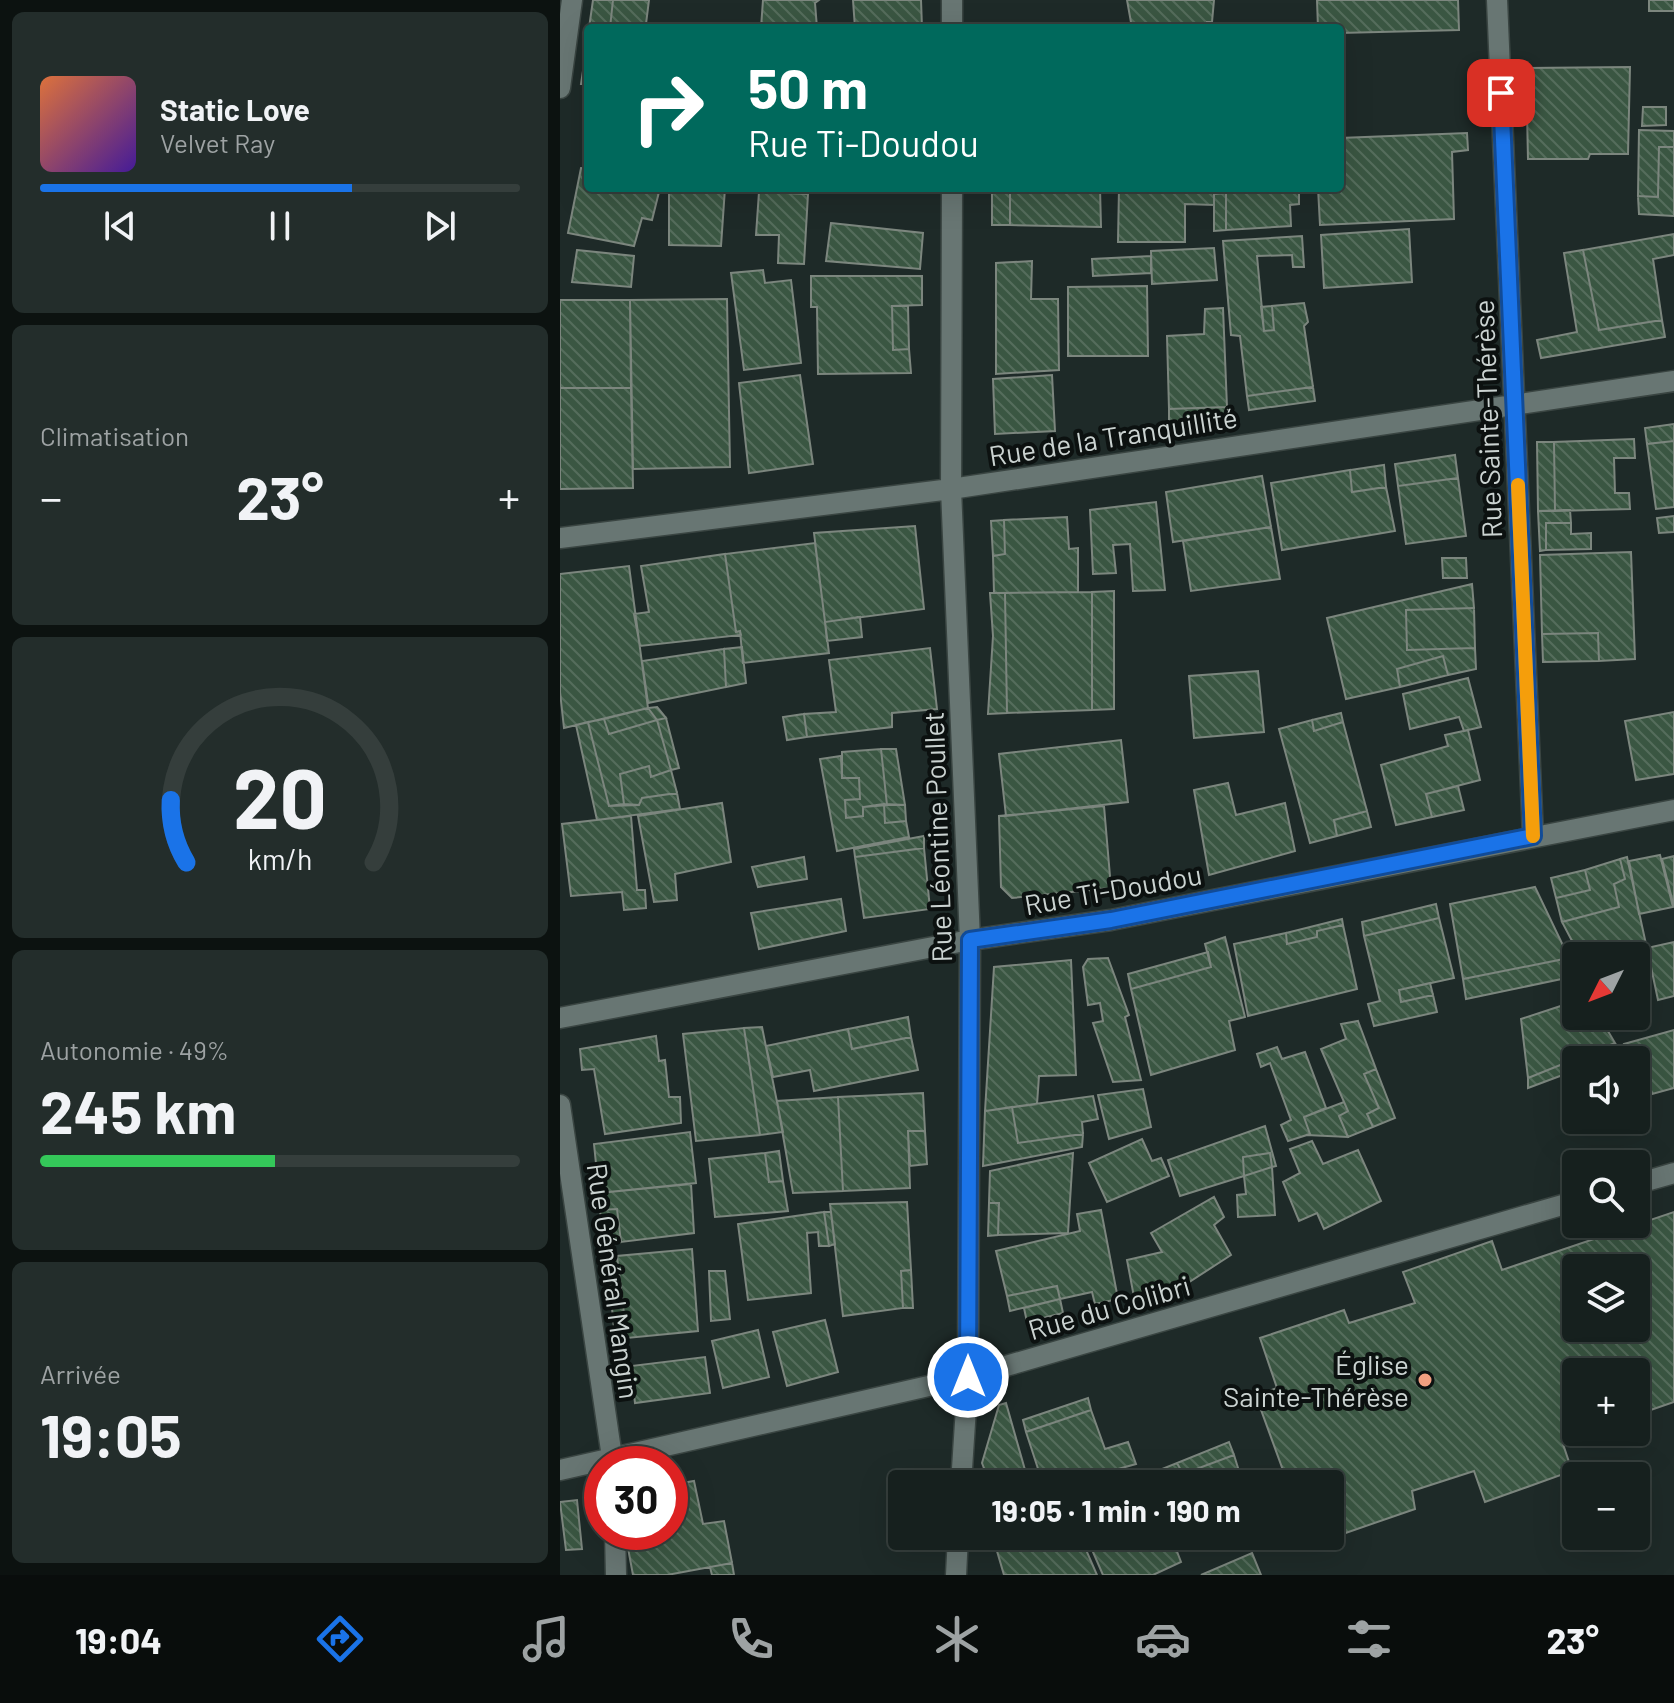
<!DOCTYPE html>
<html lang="fr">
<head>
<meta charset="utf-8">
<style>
	:root { --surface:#16201e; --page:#232d2b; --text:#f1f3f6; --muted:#9ea3a4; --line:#353e3c; --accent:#1a73e8 }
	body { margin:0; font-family:Barlow,sans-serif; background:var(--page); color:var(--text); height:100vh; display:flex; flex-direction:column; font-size:30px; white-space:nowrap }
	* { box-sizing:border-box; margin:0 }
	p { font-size:26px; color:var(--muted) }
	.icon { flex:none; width:44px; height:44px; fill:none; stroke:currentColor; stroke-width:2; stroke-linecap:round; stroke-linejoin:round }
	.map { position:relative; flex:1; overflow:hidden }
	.details { display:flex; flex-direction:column; gap:12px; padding:12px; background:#0c1210; width:560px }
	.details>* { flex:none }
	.hud { position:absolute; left:24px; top:24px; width:760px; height:168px; border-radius:8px; box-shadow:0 8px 32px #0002,0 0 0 2px var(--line); background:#00695c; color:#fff; overflow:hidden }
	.needle { width:52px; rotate:228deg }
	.controls { position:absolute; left:1002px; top:942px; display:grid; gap:16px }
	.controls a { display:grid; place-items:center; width:88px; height:88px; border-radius:8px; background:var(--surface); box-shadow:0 8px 32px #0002,0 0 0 2px var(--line); font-size:40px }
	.speed { position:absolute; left:24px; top:1446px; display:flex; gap:16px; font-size:40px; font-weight:700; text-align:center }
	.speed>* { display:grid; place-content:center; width:104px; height:104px; border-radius:50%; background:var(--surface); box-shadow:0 8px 32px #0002,0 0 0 2px var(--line); line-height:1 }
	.speed .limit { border:12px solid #d22; background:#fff; color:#111 }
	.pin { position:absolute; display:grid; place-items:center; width:68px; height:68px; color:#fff; margin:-34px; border-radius:16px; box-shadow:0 4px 12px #0006 }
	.me { position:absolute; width:88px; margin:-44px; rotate:0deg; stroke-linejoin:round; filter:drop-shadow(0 0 6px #0008) }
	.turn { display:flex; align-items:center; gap:28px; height:168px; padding:0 32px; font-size:36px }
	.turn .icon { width:104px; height:104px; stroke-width:2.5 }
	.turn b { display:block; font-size:56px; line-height:68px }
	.big { font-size:60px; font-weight:700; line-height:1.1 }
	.details .tile { flex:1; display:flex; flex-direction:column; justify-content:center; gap:12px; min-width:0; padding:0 28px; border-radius:12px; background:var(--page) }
	.details .dial { align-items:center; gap:0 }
	.dial svg { height:208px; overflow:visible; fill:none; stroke:var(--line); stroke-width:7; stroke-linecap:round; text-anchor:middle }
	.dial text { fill:var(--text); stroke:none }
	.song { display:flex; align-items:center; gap:24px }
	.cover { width:96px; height:96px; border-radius:12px; background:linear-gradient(135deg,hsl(20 70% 55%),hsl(260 70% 35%)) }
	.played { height:8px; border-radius:4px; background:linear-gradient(90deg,var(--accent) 65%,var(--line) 65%) }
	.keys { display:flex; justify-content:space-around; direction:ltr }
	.heat { display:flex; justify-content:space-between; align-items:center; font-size:44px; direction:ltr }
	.charge { height:12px; border-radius:6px; background:linear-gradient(90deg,#34c759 49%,var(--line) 0) }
	.trip { position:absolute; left:328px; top:1470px; width:456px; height:80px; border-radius:8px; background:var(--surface); box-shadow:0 8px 32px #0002,0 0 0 2px var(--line); font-weight:700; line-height:80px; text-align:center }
	.menu { display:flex; height:128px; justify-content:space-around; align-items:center; background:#090d0c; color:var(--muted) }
	.menu .icon { width:56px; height:56px }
	.menu .on { color:var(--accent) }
	.menu b { font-size:36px; color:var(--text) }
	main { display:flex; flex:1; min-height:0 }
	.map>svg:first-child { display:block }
	.building { fill:url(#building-back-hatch); stroke:#7c867e; stroke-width:2; fill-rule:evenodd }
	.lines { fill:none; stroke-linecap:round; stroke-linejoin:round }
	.minor-casing { stroke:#3a4542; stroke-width:23 }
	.minor { stroke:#687673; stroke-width:20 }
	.route-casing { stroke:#114b97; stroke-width:20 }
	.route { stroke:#1a73e8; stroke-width:14 }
	.slow { stroke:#f59e0b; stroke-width:14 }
	.poi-dot { fill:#f2a080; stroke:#0c1110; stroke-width:3 }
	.labels { text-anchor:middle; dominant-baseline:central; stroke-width:8; stroke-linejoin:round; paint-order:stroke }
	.street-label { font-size:28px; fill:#cbd3d1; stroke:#0c1110 }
	.poi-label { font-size:28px; fill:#cbd3d1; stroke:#0c1110; text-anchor:end }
</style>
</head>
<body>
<main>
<section class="details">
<div class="tile">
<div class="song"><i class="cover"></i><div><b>Static Love</b><p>Velvet Ray</p></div></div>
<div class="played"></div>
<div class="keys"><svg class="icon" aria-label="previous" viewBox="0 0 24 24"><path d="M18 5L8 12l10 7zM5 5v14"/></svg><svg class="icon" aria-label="pause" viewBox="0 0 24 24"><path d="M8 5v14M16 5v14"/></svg><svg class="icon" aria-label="next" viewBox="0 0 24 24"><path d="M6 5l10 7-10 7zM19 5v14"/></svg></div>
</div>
<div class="tile"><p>Climatisation</p>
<div class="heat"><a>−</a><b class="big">23°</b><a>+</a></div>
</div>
<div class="tile dial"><svg viewBox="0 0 100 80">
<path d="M14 69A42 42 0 1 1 86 69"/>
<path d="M14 69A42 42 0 0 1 8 45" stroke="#1a73e8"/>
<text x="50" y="56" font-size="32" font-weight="700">20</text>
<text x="50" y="72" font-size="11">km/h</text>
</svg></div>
<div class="tile"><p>Autonomie · 49%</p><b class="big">245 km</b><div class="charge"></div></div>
<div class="tile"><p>Arrivée</p><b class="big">19:05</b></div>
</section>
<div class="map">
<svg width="1114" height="1575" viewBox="0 0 1114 1575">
	<defs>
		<pattern id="building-back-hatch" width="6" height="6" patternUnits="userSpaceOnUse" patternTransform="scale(2)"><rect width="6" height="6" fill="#3a5642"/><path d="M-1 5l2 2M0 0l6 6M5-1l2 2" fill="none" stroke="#556d5c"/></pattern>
	</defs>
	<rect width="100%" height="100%" fill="#1e2a28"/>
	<!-- building -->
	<path class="building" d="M33,0H53L50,28H29Z
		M53,0H89L86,24L102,26V28H50Z
		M203,0H259L255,3L257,28H201Z
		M293,0H361L362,28H295Z
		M567,0H654L652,22H647V28H572Z
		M757,0H898L899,30L780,33V28H758Z
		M1089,0H1114V11H1089Z
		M28,38V84H21Z
		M1070,67L1068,154H1030L1028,159H968L966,68Z
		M1083,107H1106V125L1082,126Z
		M1079,130L1114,131V147H1099L1098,197L1078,196Z
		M907,133L908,150L892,152L894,219L760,225L758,188H780V138Z
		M1099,147H1114V216L1079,214L1078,196L1098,197Z
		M21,168L28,169V188H100L92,220L82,218L74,246L8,233Z
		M109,188H165L161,246L109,245Z
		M432,188H450V225H432Z
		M450,188H540L541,227L450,225Z
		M559,188H654V205L625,204V242H558Z
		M654,188H739V204L730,205L731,226L666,230V193L654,194Z
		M199,192L248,194L244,264L218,263L219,235H196Z
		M666,193V230L654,231V194Z
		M271,223L363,233L360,269L266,261Z
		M849,229L852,282L764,288L761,235Z
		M1114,234V255L1093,259L1102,320L1039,330L1023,250Z
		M742,236L744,267H733L732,255L697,256L704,331L714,330L712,306L744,303L748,322L744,326L753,387L687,396L680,336L671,335L663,241Z
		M654,248L657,280L592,284L591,251Z
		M17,250L74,256L71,287L12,282Z
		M1023,250L1039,330L1102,320L1105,337L981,358L977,340L1017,332L1004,253Z
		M591,256V273L533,276L532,259Z
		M472,261L471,299H498L499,370L436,374V263Z
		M203,270L205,283L231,280L241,363L184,370L171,273Z
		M251,276H362V305L332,306L333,350L349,349L351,373L258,374L257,307H251Z
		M587,286L588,356H508V287Z
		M167,299L170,467L73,469L70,300Z
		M0,300H70L71,388H0Z
		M332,306H348L349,349L333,350Z
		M712,306L714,330L704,331L701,307Z
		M663,308L667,407L609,409L607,336L644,334L645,309Z
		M240,375L253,464L189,473L179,383Z
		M492,375L495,431L435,434L433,379Z
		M753,387L755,401L689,410L687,396Z
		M0,388H71L73,488L0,489Z
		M667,407L668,419L609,422V409Z
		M1114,424V441L1087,444L1085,428Z
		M1074,439L1075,458H1054L1055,493H1069L1070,509L995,511L994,442Z
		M1114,441V507L1096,509L1087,444Z
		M977,442H994L995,511H978Z
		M895,455L898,478L838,486L835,464Z
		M824,465L826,487L792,492L790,470Z
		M790,470L792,492L826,487L835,531L722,550L711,483Z
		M702,476L711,527L613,542L606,492Z
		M898,478L906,536L846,544L838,486Z
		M596,502L605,590L573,591L570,544L553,545L556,573L533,574L530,510Z
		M1010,510L1011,523H986V550L980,551L978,511Z
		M1114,516V532L1099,533L1097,518Z
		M507,517L509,549L518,548V592L434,593L433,556L445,554L444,520Z
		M444,520L445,554L433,556L431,521Z
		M986,523H1011V534L1031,533V549L986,550Z
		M355,526L364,609L265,622L254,533Z
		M711,527L720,579L631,591L623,541Z
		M255,543L269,653L183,663L180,631L176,632L165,554Z
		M1071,552L1075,659L1039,661L1038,633L982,634L980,555Z
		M165,554L176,632L180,631L181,635L80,646L74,614L89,612L81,566Z
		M882,558H906L907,578H883Z
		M69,566L88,708L4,728L0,692V574Z
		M912,584L914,608L846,610L847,650L915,648L916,669L888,675L883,656L837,669L840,687L786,699L767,618Z
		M554,591V709L532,710V592Z
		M532,592V710L447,713L445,593Z
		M430,593H445L447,713L428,714L433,636Z
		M914,608L915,648L847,650L846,610Z
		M300,617L302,637L267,641L265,622Z
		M1038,633L1039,661L983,662L982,634Z
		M182,647L186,683L166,687L164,649Z
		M370,648L377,709L332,713V727L247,737L244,714L276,712L269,660Z
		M164,649L166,687L88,703L82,661Z
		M883,656L888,675L840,687L837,669Z
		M698,671L704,732L634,738L629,676Z
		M908,678L921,727L904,731L899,717L850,729L843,694Z
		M97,707L106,718L97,720L88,708Z
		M88,708L97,720L49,734L44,719Z
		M1114,712V774L1076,780L1065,721Z
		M781,713L783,722L754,731L752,720Z
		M244,714L247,737L227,740L223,717Z
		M106,718L119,768L111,770L97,720Z
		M44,719L49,734L97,720L111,770L91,777L89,766L60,774L64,804L49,806L28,722Z
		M752,720L754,731L783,722L807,811L774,820L777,836L750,843L719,729Z
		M28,722L49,806L79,805L82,798L117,793L120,809L37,820L16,725Z
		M908,730L920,780L866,794L872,817L836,825L821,765L888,746L885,735Z
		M561,740L568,802L446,816L439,754Z
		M321,749H336L345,805H327Z
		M321,749L327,805L303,807V816L286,818L285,800L300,799L299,778H282V752Z
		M281,756L282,778H299L300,799L285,800L286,818L303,816V807L324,804L325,823L346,821L349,837L277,851L260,759Z
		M89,766L91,777L111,770L117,793L82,798L79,805L64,804L60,774Z
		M668,783L676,815L725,803L735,851L649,875L634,790Z
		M898,786L904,810L872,817L866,794Z
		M162,803L171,862L115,874L117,900L94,902L78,816Z
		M324,804L345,805L346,821L325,823Z
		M544,806L551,888L452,898L441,887L439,816Z
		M807,811L811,827L777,836L774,820Z
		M71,816L77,890H85L86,908L64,910L62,892L11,896L2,824Z
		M364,836V848L295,857L294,849Z
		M364,848L370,909L304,918L295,857Z
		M1100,855L1113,907L1079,914L1069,861Z
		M1114,856V907L1102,859Z
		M244,857L247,879L198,887L192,867Z
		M1067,857L1089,958L1076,961V956H1020L1002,922L1059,907L1054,884L1065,879L1060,859Z
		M1060,859L1065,879L1054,884L1059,907L1002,922L996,898L1030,890L1025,870Z
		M1025,870L1030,890L996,898L991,878Z
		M975,887L1009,958L903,979L890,904Z
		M281,899L286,931L199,949L191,913Z
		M876,904L879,918L804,936L802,922Z
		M879,918L894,978L839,990L841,1002L873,995L877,1012L814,1026L808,1004L820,1001L804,936Z
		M782,919L783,925L757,931V937L727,944L726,933Z
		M783,925L797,989L688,1016L674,944L726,933L727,944L757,937V931Z
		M665,937L685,1017L669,1021L675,1050L591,1075L571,989L651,967L645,944Z
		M1114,942V996L1098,1000L1087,948Z
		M648,952L651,967L571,989L568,974Z
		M548,958L569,1015L565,1017L581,1080L553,1082L533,1023L543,1021L540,1003L528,1005L523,967L528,959Z
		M1009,958L1016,976L906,999L903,979Z
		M511,960L516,1075L479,1076L477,1104L425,1111L434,967Z
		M870,983L873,995L841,1002L839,990Z
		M1016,1001V1016H1039L1055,1043L968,1078L961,1019Z
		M348,1017L351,1037L292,1049L288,1029Z
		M798,1021L816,1069L804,1074L819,1108L807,1114L813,1127L788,1137L779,1116L788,1111L761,1049L786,1039L781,1024Z
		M202,1027L223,1132L200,1135L184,1028Z
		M184,1028L200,1135L136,1141L123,1034Z
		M288,1029L292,1049L351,1037L358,1070L254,1091L250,1070L213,1077L206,1046Z
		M1114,1030V1088L1092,1094L1085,1068L1076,1071V1060H1069L1064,1044Z
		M96,1036L99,1061L105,1060L109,1097H120L121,1123L45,1134L34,1069L22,1070L20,1049Z
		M1055,1043L1061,1052L1041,1060H1016V1070L968,1088V1078Z
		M717,1047L722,1059L745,1052L766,1108L744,1117L750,1134L728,1141L721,1125L731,1120L710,1063L701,1067L697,1054Z
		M816,1069L835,1118L813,1127L807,1114L819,1108L804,1074Z
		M583,1089L591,1127L549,1139L538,1095Z
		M363,1093L365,1131H348L350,1188L283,1191L278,1097Z
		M533,1096L538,1119L522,1122L523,1134L458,1143L452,1107Z
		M278,1097L283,1191L233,1193L217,1101Z
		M784,1102L788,1111L779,1116L788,1137L746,1135L750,1134L744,1117Z
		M452,1107L458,1143L523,1134L522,1147L423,1166L425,1111Z
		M705,1126L716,1166L712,1167L710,1153L683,1157L684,1176L620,1196L608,1160Z
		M348,1131H365L367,1164L350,1166Z
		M130,1132L136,1183L39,1193L34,1144Z
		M582,1139L592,1161L601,1158L609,1176L547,1202L529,1163Z
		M752,1141L763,1164L798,1150L821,1201L764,1229L757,1213L739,1221L723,1182L740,1173L730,1149Z
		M219,1151L223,1181L209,1182L205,1153Z
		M205,1153L209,1182L223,1181L228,1211L155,1217L149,1159Z
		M513,1153L508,1233L438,1235L439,1203H429L430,1171Z
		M710,1153L712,1167L684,1176L683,1157Z
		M712,1167L715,1215L678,1217L677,1195L686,1194L684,1176Z
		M131,1184L134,1233L61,1242L57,1209L40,1210L39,1193Z
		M654,1197L664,1217L654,1225L671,1255L620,1288L574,1297L567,1260L602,1252L591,1233Z
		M347,1202L351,1270L341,1271L343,1308L283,1316L270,1204Z
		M429,1203H439L438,1235L428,1236Z
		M57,1209L61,1242L43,1244L40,1210Z
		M541,1210L558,1299L535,1304L532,1292L500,1299L497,1286L447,1296L436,1251L520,1231L517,1214Z
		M264,1212L269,1246H259L258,1232L247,1233L251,1293L188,1300L178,1224Z
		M264,1212H271L275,1244L269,1246Z
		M1114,1212V1402L1076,1415V1372H1016V1432H1027L1002,1441L1012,1471L925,1502L914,1471L852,1491L855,1509L771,1538L770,1484H728L696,1396L717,1388L700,1338L784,1310L789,1323L855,1303L843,1272L932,1241L942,1270ZM1016,1268H1076V1328H1016Z
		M132,1249L138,1331L67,1338L57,1256Z
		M57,1256L67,1338L55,1339L47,1257Z
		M351,1270L353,1308H343L341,1271Z
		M149,1271H165L170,1319L151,1321Z
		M497,1286L500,1299L450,1311L447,1296Z
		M500,1299L503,1313L467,1322L464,1308Z
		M265,1320L278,1372L227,1386L213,1332Z
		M198,1330L209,1377L163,1388L152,1341Z
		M145,1357L150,1393L75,1403L71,1366Z
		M528,1398L531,1410L466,1432L463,1420Z
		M446,1403L469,1484H430L422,1463L439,1405Z
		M531,1410L545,1449L568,1442L576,1464L504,1484H483L466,1432Z
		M669,1442L674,1455L623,1474L617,1463Z
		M674,1455L683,1484H591L587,1475L617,1463L623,1474Z
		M587,1475L590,1484H560Z
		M134,1481L143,1524L164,1521L172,1563L107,1575H73L65,1532H110V1485Z
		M17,1500L22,1549L6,1550L0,1502Z
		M431,1536H479L437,1551Z
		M479,1536H520L537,1575H444L437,1551Z
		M526,1536H611L621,1562L593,1575H543Z
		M692,1553L701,1575H641Z
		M172,1563L174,1575H152L150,1567Z"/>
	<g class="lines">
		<defs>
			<path id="minor" d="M937,0L973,836
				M392,28V0
				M0,88L12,0
				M392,188L391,489L410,940L408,1377L401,1484
				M0,538L391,489L1114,381
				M0,1018L410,940L551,920L1114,810
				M0,1105L53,1464
				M1076,1184L1114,1173
				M0,1470L408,1377L1016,1201
				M55,1532L56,1575
				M396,1575L398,1536"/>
		</defs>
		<!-- minor casing -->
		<use href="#minor" class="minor-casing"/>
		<!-- minor -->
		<use href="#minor" class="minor"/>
	</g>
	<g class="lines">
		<defs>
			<path id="route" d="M408,1377L410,940L551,920L973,836L941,93"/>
		</defs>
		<!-- route casing -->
		<use href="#route" class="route-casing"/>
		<!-- route -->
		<use href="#route" class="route"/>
		<!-- slow -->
		<path class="slow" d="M958,485L973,836"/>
	</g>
	<!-- markers -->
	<circle class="poi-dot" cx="865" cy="1380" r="8"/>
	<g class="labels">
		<!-- street labels -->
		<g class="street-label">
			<text transform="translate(927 419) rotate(-92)">Rue Sainte-Thérèse</text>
			<text transform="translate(553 436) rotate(-9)">Rue de la Tranquillité</text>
			<text transform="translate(377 837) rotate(-92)">Rue Léontine Poullet</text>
			<text transform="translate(553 889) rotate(-10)">Rue Ti-Doudou</text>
			<text transform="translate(54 1281) rotate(82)">Rue Général Mangin</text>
			<text transform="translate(549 1307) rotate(-16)">Rue du Colibri</text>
		</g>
		<!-- poi labels -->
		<g class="poi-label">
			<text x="849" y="1364">Église<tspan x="849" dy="32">Sainte-Thérèse</tspan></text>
		</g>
	</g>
</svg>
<div class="controls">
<a><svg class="needle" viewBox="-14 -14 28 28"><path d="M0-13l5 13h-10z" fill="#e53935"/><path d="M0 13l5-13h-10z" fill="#9ea3a4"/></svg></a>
<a><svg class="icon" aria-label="sound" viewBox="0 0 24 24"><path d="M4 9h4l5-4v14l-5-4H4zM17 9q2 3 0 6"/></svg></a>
<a><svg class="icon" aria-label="search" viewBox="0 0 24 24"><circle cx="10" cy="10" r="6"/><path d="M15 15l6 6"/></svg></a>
<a><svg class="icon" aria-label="layers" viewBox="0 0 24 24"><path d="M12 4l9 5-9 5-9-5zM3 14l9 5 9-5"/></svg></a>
<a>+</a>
<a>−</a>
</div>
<div class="speed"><div class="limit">30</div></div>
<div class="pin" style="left:941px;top:93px;background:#d93025"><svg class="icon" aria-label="arrive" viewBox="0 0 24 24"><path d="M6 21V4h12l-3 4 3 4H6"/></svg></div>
<svg class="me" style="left:408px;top:1377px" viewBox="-20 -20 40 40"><circle r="17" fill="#1a73e8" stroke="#fff" stroke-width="3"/><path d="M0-11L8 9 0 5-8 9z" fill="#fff"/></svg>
<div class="trip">19:05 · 1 min · 190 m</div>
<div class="hud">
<div class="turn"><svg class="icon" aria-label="right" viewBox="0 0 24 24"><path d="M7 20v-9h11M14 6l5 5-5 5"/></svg><div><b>50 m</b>Rue Ti-Doudou</div></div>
</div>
</div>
</main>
<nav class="menu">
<b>19:04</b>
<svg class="icon on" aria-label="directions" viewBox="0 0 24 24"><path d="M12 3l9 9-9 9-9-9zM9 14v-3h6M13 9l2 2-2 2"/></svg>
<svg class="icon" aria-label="music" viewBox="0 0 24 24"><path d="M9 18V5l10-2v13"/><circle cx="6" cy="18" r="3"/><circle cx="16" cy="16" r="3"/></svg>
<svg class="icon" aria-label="phone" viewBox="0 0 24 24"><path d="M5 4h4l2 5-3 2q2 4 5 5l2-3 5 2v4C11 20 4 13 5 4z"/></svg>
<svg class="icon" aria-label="climate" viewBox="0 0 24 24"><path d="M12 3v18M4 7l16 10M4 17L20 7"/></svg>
<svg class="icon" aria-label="car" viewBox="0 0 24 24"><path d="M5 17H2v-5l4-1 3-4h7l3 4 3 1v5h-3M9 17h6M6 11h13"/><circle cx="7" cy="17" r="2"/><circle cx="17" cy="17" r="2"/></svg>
<svg class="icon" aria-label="filters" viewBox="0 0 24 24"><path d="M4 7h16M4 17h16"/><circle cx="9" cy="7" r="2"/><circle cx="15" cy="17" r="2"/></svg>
<b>23°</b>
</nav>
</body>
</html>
